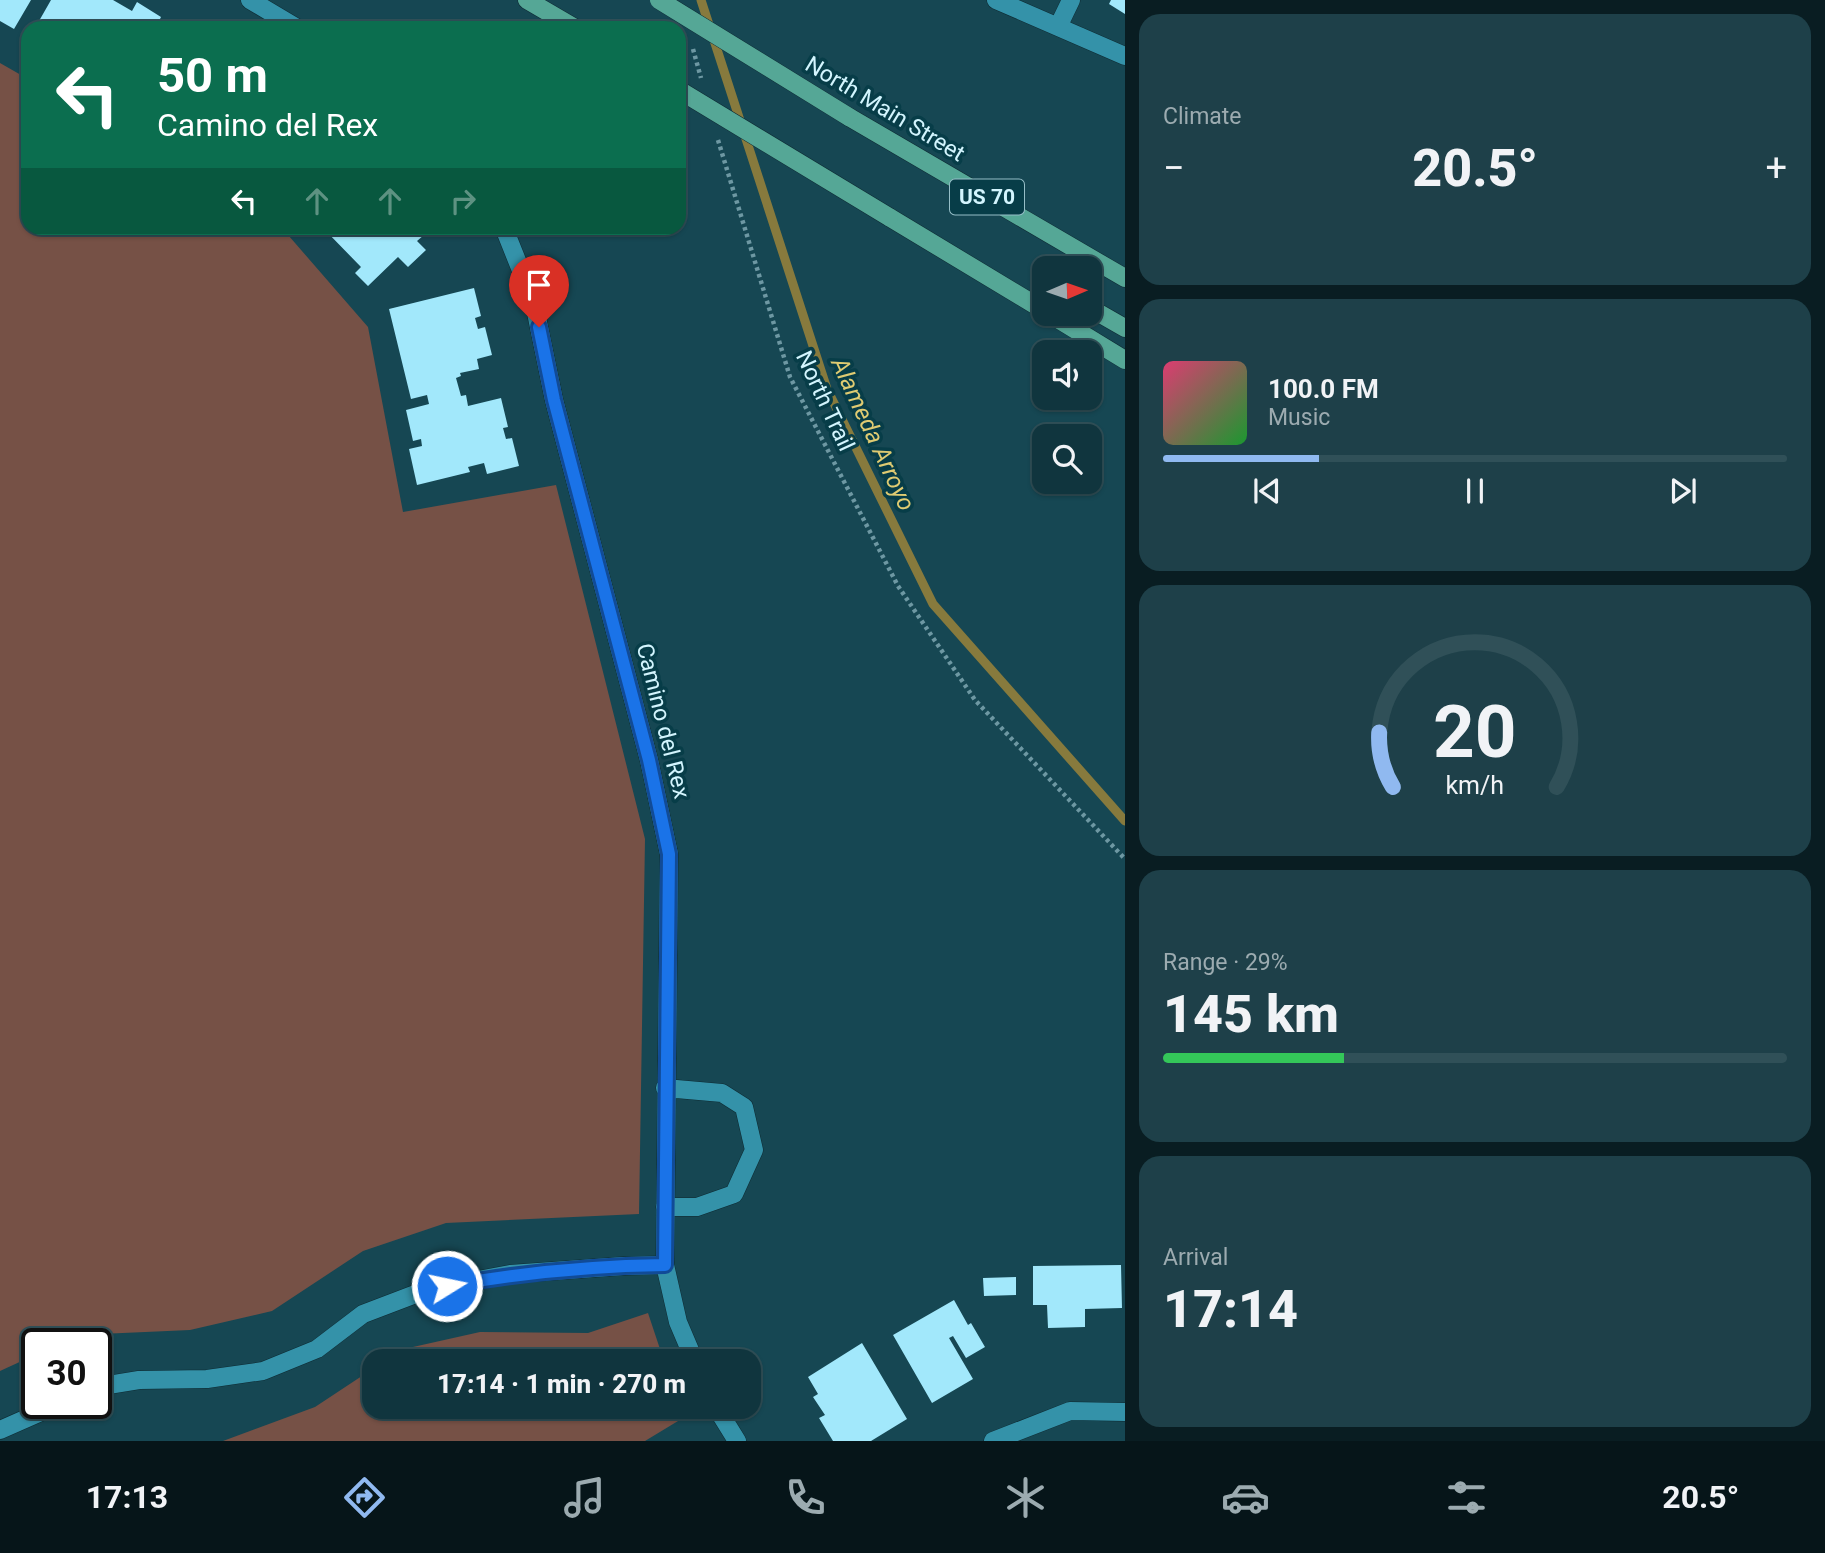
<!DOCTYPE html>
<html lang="en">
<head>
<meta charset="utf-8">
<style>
	:root { --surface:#10353e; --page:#1e4049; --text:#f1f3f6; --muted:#9cabb0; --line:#305058; --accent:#90b9f0 }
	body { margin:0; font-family:Roboto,sans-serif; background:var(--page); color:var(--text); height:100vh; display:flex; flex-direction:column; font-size:26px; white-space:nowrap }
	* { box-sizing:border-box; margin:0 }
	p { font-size:23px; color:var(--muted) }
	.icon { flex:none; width:38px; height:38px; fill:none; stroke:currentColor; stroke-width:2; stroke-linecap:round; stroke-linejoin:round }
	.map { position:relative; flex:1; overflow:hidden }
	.details { display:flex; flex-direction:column; gap:14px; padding:14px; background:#091d22; width:700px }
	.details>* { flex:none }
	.guide { position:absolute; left:21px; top:21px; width:665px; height:214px; border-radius:21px; box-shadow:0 2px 5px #0004,0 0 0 2px var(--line); background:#0b6e4f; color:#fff; overflow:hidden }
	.needle { width:46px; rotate:88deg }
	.buttons { position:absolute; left:1032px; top:256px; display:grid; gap:14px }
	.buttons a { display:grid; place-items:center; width:70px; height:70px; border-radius:14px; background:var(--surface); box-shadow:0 2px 5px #0004,0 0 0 2px var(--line); font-size:35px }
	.speed { position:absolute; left:21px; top:1328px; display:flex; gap:14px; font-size:35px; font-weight:700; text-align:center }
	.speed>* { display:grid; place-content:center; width:91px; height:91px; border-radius:50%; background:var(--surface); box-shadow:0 2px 5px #0004,0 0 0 2px var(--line); line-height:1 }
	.speed .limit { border:4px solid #111; border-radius:10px; background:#fff; color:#111 }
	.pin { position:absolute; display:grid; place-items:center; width:60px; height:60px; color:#fff; margin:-72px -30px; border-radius:50% 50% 50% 0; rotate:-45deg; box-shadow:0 0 7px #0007 }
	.pin .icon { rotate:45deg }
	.me { position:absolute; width:77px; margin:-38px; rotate:80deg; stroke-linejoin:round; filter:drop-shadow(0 0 5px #0008) }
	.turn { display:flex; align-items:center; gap:24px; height:147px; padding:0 21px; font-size:32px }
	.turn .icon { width:91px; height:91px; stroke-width:2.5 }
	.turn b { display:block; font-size:49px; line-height:60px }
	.lanes { display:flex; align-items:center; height:66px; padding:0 21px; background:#0003; justify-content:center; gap:35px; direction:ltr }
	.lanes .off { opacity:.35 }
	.big { font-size:52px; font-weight:800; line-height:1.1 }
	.details .widget { flex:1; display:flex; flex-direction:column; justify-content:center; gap:10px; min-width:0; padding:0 24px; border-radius:21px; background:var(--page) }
	.details .dial { align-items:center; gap:0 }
	.dial svg { height:182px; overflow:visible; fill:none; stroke:var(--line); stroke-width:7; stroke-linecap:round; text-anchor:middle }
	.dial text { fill:var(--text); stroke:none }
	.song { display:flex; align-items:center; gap:21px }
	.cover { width:84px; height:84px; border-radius:10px; background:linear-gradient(135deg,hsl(340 70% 55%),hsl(130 70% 35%)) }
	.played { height:7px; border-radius:4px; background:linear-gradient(90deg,var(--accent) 25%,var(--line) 25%) }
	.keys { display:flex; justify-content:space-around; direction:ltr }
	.heat { display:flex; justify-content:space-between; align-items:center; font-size:38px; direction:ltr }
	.charge { height:10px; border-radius:5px; background:linear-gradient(90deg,#34c759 29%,var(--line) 0) }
	.trip { position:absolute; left:362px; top:1349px; width:399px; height:70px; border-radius:21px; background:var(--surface); box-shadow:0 2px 5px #0004,0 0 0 2px var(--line); font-weight:800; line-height:70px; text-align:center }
	.dock { display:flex; height:112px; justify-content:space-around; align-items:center; background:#061519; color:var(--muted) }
	.dock .icon { width:49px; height:49px }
	.dock .selected { color:var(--accent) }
	.dock b { font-size:32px; color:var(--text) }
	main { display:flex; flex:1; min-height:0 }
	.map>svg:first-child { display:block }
	.green { fill:#765146 }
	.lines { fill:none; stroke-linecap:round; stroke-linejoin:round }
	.stream { stroke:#877a3d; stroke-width:9 }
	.building { fill:#a2e8fb }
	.lane-casing { stroke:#0e2b33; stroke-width:19 }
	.street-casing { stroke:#0e2b33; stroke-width:19 }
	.primary-casing { stroke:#0e2b33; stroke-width:19 }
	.path { stroke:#6e98a3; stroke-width:4.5; stroke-dasharray:3.5 3.5; stroke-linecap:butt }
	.lane { stroke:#3492a9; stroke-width:18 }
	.street { stroke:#3492a9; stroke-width:18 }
	.primary { stroke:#55a796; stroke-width:18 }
	.primary-bridge-casing { stroke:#0e2b33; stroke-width:19; stroke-linecap:butt }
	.primary-bridge { stroke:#55a796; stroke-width:18 }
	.route-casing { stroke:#114b97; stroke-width:18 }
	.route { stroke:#1a73e8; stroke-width:12 }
	.labels { text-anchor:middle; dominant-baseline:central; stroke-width:7; stroke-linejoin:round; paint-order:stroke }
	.shield { fill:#073d48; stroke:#96bec7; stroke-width:2 }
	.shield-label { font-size:21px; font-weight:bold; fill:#d3f5fe }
	.street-label { font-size:23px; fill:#d3f5fe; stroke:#073d48 }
	.water-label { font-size:24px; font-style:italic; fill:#dfcb72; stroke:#073d48 }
</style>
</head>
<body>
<main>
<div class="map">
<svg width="1125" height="1441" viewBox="0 0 1125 1441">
	<rect width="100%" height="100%" fill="#164753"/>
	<!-- green -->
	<path class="green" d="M0,63L28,79V228H282L368,327L403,512L556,485L645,839L639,1214L446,1223L363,1251L272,1311L190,1330L78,1335L58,1344H37V1354L0,1371Z
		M648,1313L664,1361H385L404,1349L480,1332L588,1333Z
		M374,1368V1407H680L683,1418L645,1441H223L315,1407Z"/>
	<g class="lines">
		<!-- stream -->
		<path class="stream" d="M701,0L827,389L933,604L1125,821"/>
	</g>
	<!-- building -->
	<path class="building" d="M0,0H31L14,29L0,21Z
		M51,0H113L132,11L137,2L161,17L158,23L166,28H35Z
		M1111,0H1125V14L1109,4Z
		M323,228H416L424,235L417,241L426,250L408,267L398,257L368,286L355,273L361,267Z
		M474,288L481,316L475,318L478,329L485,327L492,355L477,359L479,369L460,373L461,376L456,378L461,396L466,395L468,406L501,398L508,427L503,428L506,439L512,438L519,466L487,474L484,463L468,467L470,472L417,485L409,449L422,446L421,439L413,441L406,410L429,404L427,395L411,399L389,309Z
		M1121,1265L1122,1308L1085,1309V1327L1048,1328L1047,1305H1033V1266Z
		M1016,1277V1295L984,1296L983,1278Z
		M954,1300L968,1325L971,1323L985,1347L966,1358L953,1336L949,1338L973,1379L932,1403L893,1335Z
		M862,1343L907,1419L871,1441H833L819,1418L825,1415L813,1397L818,1394L808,1377Z"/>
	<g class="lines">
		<defs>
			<path id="lane" d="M996,0L1125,56
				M1058,27L1071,0"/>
			<path id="street" d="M250,0L297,28
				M504,228L534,303L554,400L649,760L669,854L665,1265L678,1322L695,1362
				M665,1207H697L734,1194L754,1150L744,1107L722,1093L665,1088
				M96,1387L139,1380L207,1379L263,1371L317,1349L363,1314L426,1290L510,1274L623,1266L665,1265
				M716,1407L737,1441
				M0,1430L59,1404
				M993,1441L1070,1411L1125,1412"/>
			<path id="primary" d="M527,0L575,28
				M849,117L1125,278
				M889,217L1045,311
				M1090,308L1125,328
				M1048,313L1125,360"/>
		</defs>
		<!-- lane casing -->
		<use href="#lane" class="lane-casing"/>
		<!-- street casing -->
		<use href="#street" class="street-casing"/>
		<!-- primary casing -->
		<use href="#primary" class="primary-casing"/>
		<!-- path -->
		<path class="path" d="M693,49L701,78
			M718,140L790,377L898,586L975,700L1125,859"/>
		<!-- lane -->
		<use href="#lane" class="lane"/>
		<!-- street -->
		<use href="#street" class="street"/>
		<!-- primary -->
		<use href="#primary" class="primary"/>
		<defs>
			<path id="primary-bridge" d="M659,0L849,117
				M679,90L889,217"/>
		</defs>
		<!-- primary-bridge casing -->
		<use href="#primary-bridge" class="primary-bridge-casing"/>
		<!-- primary-bridge -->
		<use href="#primary-bridge" class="primary-bridge"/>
	</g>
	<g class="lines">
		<defs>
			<path id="route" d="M447,1286C519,1273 591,1266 665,1265L669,854L649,760L554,400L539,327"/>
		</defs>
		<!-- route casing -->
		<use href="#route" class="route-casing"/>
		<!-- route -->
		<use href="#route" class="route"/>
	</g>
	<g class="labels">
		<!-- shield labels -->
		<rect class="shield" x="950" y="179.5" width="74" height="35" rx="5"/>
		<g class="shield-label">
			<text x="987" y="197">US 70</text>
		</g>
		<!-- street labels -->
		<g class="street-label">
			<text transform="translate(885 109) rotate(31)">North Main Street</text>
			<text transform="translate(825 401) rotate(65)">North Trail</text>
			<text transform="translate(663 721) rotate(76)">Camino del Rex</text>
		</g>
		<!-- water labels -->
		<g class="water-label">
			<text transform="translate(873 434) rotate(65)">Alameda Arroyo</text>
		</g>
	</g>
</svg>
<div class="buttons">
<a><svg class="needle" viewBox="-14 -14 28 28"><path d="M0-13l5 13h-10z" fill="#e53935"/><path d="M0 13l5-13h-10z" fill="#9cabb0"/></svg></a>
<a><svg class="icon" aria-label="sound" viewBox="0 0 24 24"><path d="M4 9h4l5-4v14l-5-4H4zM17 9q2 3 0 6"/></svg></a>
<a><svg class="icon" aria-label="search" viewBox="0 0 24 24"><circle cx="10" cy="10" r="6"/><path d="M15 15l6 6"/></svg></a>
</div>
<div class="speed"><div class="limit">30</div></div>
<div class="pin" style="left:539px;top:327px;background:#d93025"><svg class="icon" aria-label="arrive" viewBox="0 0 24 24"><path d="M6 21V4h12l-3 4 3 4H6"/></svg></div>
<svg class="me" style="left:447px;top:1286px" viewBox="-20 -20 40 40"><circle r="17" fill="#1a73e8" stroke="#fff" stroke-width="3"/><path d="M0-11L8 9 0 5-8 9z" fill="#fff"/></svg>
<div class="trip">17:14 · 1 min · 270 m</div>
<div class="guide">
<div class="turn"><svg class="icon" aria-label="left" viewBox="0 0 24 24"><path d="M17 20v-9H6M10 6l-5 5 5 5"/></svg><div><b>50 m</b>Camino del Rex</div></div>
<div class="lanes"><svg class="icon" aria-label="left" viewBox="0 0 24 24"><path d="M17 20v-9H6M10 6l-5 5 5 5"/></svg><svg class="icon off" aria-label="ahead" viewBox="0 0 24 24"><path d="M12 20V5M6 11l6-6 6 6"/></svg><svg class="icon off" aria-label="ahead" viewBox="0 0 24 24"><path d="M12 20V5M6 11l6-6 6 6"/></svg><svg class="icon off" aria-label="right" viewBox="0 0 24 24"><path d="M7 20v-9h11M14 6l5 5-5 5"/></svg></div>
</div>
</div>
<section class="details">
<div class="widget"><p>Climate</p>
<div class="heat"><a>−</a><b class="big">20.5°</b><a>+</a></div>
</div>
<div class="widget">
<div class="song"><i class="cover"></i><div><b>100.0 FM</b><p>Music</p></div></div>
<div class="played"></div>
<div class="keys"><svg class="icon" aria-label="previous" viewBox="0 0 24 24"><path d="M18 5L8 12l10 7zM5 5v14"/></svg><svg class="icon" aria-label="pause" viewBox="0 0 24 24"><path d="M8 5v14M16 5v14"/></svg><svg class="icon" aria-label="next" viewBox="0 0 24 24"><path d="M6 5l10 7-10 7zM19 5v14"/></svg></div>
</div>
<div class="widget dial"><svg viewBox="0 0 100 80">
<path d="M14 69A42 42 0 1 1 86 69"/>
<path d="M14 69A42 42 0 0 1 8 45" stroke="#90b9f0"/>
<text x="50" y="56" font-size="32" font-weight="700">20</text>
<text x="50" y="72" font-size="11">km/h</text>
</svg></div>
<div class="widget"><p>Range · 29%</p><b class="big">145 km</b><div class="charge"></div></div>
<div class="widget"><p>Arrival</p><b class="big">17:14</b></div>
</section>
</main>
<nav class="dock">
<b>17:13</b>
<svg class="icon selected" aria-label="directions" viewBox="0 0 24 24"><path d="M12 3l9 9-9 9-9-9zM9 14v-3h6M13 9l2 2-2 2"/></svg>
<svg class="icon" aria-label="music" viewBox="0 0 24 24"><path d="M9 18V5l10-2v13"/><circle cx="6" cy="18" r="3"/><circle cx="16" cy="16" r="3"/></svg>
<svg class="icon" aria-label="phone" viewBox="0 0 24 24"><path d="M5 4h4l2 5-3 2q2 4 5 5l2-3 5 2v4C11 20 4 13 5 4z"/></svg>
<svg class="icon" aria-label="climate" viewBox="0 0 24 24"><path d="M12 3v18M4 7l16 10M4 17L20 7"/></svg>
<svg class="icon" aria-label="car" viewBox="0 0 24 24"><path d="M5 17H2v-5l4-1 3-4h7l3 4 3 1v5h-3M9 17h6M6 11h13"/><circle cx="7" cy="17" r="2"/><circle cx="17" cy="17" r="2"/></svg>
<svg class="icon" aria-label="filters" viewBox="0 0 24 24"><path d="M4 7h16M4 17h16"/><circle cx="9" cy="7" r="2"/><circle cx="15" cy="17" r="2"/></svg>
<b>20.5°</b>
</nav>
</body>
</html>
